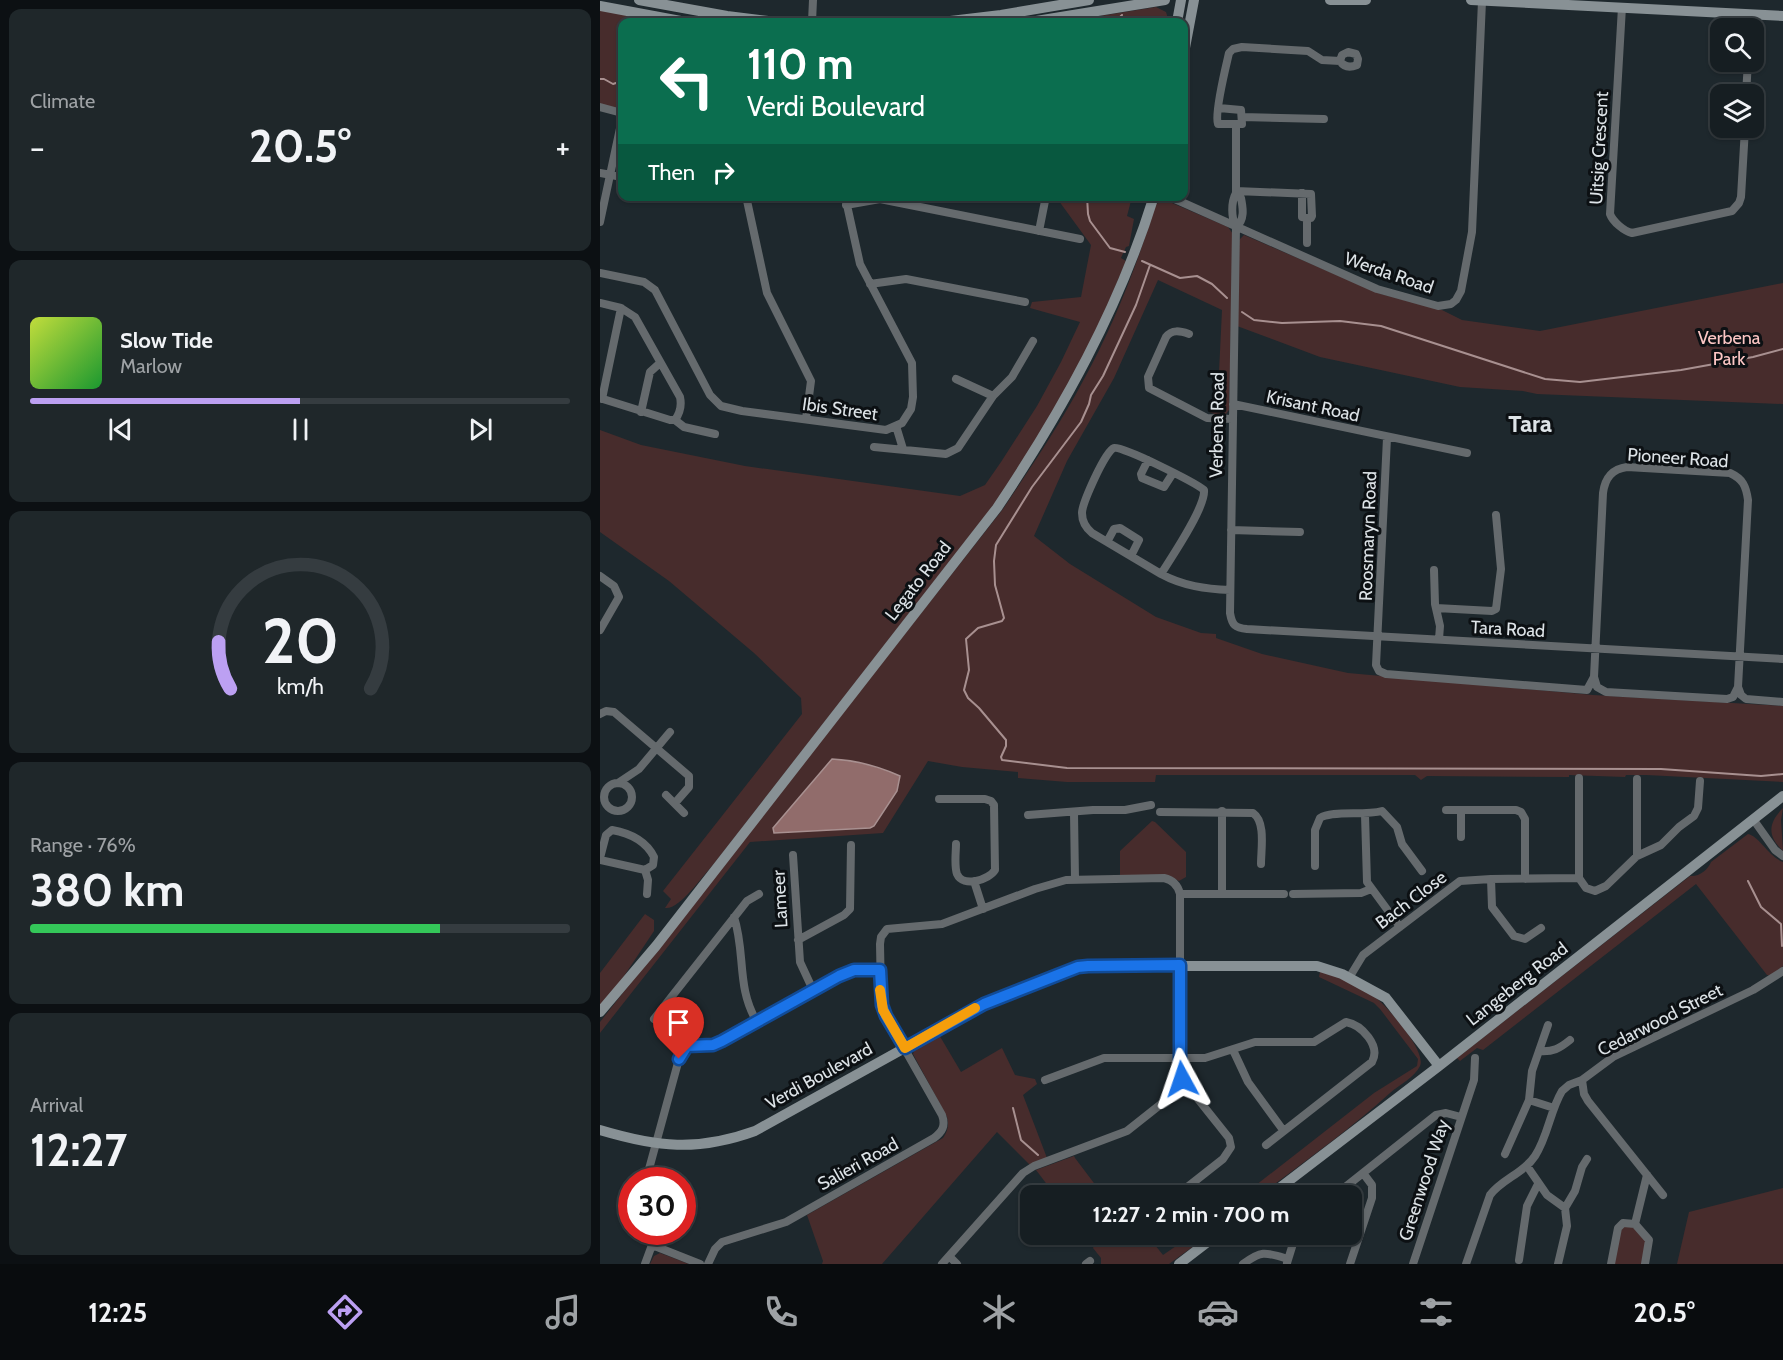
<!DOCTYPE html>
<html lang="en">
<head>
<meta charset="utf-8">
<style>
	:root { --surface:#161e22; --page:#1f272a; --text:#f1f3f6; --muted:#9ea2a5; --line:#353c40; --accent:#bca0f2 }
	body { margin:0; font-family:Cabin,sans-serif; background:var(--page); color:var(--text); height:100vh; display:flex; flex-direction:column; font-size:22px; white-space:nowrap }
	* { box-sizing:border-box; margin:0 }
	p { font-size:20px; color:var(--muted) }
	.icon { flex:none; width:33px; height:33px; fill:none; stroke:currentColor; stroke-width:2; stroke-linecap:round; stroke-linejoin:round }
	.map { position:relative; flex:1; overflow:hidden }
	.side { display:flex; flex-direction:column; gap:9px; padding:9px; background:#0c1013; width:600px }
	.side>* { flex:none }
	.top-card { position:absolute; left:18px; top:18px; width:570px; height:183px; border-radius:12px; box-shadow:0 2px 4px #0004,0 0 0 2px var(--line); background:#0b6e4f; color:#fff; overflow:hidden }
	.controls { position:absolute; left:1110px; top:18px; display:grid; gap:12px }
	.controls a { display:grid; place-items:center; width:54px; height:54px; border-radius:12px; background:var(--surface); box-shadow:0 2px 4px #0004,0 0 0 2px var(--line); font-size:30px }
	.speed { position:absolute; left:18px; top:1167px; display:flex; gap:12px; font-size:30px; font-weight:700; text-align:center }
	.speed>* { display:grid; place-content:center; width:78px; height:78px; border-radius:50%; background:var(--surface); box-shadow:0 2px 4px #0004,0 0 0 2px var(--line); line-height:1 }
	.speed .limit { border:9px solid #d22; background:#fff; color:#111 }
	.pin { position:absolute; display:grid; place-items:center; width:51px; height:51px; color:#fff; margin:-62px -26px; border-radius:50% 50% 50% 0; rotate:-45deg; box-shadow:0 0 6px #0007 }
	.pin .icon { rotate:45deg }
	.me { position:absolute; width:66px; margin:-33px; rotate:355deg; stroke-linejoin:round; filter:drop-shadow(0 0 4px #0008) }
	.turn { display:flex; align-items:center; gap:21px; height:126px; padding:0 30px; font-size:27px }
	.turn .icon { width:78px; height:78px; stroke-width:2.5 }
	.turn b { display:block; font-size:42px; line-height:51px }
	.then { display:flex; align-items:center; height:57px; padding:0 30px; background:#0003; gap:12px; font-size:22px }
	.big { font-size:45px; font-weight:700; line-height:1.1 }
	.side .widget { flex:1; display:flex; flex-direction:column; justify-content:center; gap:9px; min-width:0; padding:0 21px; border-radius:12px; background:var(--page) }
	.side .dial { align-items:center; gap:0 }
	.dial svg { height:156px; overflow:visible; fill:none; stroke:var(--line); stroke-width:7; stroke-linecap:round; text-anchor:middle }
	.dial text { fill:var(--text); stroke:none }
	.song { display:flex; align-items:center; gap:18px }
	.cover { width:72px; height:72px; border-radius:9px; background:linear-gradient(135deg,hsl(70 70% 55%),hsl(130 70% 35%)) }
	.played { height:6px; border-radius:3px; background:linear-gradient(90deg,var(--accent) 50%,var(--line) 50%) }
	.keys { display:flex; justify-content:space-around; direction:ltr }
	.heat { display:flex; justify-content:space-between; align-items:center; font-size:33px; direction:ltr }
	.charge { height:9px; border-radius:4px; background:linear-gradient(90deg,#34c759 76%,var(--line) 0) }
	.trip { position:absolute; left:420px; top:1185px; width:342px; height:60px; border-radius:12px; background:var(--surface); box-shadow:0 2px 4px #0004,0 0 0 2px var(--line); font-weight:700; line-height:60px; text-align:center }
	.dock { display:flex; height:96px; justify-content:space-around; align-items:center; background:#090c0e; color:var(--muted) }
	.dock .icon { width:42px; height:42px }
	.dock .selected { color:var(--accent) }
	.dock b { font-size:27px; color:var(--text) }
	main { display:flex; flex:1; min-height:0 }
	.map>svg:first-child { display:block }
	.green { fill:#472c2c }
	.water { fill:#916c6b; stroke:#a89090; stroke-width:1.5 }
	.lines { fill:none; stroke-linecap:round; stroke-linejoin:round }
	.stream { stroke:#a89090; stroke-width:2 }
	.street { stroke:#656a6d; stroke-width:8 }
	.secondary { stroke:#889195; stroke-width:10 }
	.route-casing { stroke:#114b97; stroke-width:15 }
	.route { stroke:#1a73e8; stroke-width:10 }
	.slow { stroke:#f59e0b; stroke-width:10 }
	.labels { text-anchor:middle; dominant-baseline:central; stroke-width:6; stroke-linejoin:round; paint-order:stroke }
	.street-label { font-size:18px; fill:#dde3e7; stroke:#0c1013 }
	.park-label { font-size:18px; fill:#fcc6c4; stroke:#0c1013 }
	.district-label { font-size:24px; font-weight:bold; fill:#dde3e7; stroke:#0c1013 }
</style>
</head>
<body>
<main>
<section class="side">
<div class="widget"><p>Climate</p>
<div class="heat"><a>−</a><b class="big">20.5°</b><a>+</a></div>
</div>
<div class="widget">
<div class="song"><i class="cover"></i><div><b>Slow Tide</b><p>Marlow</p></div></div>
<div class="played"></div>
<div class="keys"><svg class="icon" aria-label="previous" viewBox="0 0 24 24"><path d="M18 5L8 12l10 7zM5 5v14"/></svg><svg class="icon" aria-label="pause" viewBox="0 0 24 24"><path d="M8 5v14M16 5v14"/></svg><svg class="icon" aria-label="next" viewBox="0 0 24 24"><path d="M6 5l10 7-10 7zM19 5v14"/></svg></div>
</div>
<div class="widget dial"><svg viewBox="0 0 100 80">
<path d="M14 69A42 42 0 1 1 86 69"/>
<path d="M14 69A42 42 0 0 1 8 45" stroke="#bca0f2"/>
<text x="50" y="56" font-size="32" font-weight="700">20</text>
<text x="50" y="72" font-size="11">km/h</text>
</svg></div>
<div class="widget"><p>Range · 76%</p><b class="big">380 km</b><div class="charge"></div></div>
<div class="widget"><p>Arrival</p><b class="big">12:27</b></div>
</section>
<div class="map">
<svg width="1183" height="1264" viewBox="0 0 1183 1264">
	<rect width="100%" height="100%" fill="#1e282d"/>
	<!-- green -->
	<path class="green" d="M556,7L566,12L569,22H462Z
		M0,10L65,22H22V109L0,104Z
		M456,197H532L527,216L534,219L529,246L526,247L521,258L526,261L490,347L447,426L399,498L113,865C102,876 80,910 65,908L71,899L63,891L202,714L201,698L154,653L69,581L0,532V430L41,445L145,466L360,496L385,485L401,462L437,406L461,362L480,322L430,308L432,302L481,297L491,245Z
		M565,200L628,227L633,234L629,410L626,414L620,416L609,412L618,393L622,310L558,280L514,378L467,461L434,536L470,564L556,617L601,633L616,634V638L662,654L748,673L993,695L1183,706V782L1046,775H1026L1025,777L969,775V777L827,776L821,780L815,775H556L555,782H467L418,778V772L362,767L328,761L283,833L150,842L0,1033V1022L403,509C431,467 459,426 483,381C514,325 537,265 556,204Z
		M644,235L781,294L842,310L862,320L940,331L1183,283V404L937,394L923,391L860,387L720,357L637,326L639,240Z
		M1183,808L1181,820L1183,851C1167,836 1168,823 1183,808Z
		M552,821L555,822L586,852V877L579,881L568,875H520V851Z
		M1148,834C1159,836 1168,856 1183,862V966L1171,976L1167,975L1096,884L883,1050L877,1048L860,1061L857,1058L1090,876C1099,877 1108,870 1111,862Z
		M45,914L54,920V931L20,982L0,1006V973Z
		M720,971C737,976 759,986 774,996C786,1005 827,1051 820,1066C814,1078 800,1084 790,1093C749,1130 704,1162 660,1195L642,1196L774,1093L817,1066L818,1059L780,1009L774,1003L719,977Z
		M338,1033L361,1072L402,1048L415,1075L435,1079L437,1084L423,1095L447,1158L430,1165L397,1132L282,1264H222L223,1261L207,1215L343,1138C348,1131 349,1125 347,1117L313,1054L315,1047Z
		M474,1156L475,1158L503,1195H455L436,1170Z
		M1183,1188V1264H1077L1089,1212Z
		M1033,1226L1046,1240L1042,1264H1013L1022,1227Z
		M485,1235H547L563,1255L592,1235H609L569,1264H501V1258L493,1248L494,1246Z
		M60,1253L89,1264H50L54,1256Z"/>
	<!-- water -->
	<path class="water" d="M232,759C254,760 280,767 300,776L297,791L274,826L270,828L174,833L173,828Z"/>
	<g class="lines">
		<!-- stream -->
		<path class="stream" d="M515,22L522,15
			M0,79H4L13,84L22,81
			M487,196L488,214L490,221L510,248L525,252
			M542,261L580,278L597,276L612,284L627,298
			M550,265L536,305L503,376L491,395L489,404L481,422L432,487L396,545L394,561L395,585L404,618L402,621L378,628L366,639L369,670L364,690L368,698L379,708L406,740V746L401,757L402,760L467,768L1061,769L1161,776L1183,774
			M642,312L654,320L682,323L740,321L781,326L945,379L980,382L1081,370L1153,357L1183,349
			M1148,881L1161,907L1181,924L1182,946
			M413,1108L421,1140L438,1155"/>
		<!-- street -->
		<path class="street" d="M1022,7L1010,214C1013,222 1024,231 1032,233L1132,211L1139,203L1141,197L1145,128
			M212,22L213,0
			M1150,28L1151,14
			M1146,94L1148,62
			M0,107L22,113
			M619,108L641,110L642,124H618C614,114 626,66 629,53L633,49L642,47L708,51L722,60L740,61C744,67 750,68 757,65L758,59L756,54L748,52L742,55L740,61
			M642,117L724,119
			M636,126V193C631,202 631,218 636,227L630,613C632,625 635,628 647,629L1183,659
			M0,173L22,177
			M636,191L711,194L712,216L711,218H707
			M636,193L641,198C643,208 645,220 636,227
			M702,193V217L707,218
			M146,196L167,293L211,381L206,419
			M568,196L777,289L838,306L851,304L856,300L861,291L872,232L882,1
			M246,205L280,199L480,239
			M0,222L22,119
			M439,231L446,196
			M707,243V218
			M0,273L44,282L55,290L110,395L121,406L142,411L286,430L302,423L311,409L313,397L312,363L260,264L245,196
			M270,284L306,279L425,302
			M0,303L21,308L35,317L80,397C82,406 80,413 75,420H70L0,398
			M589,334C580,331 572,329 566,337L548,377L549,388L607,418L632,419
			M356,379L393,396
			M2,399L21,308
			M633,404L867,453
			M41,412L50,372L60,363
			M75,420L84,427L115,434
			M296,426L303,449
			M787,438L776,665L779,671L786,674L987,690L994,677L1003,493C1005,478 1012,469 1027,467L1130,473C1143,479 1146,486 1148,500L1138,687L1133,697L1127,699L1006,692L997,687L994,677
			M274,447L346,454L358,448L393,396L412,377L433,341
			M548,460L541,474L542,478L564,487L573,473
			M631,530L700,532
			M507,542L514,529L520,528L539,540L531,556
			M834,570L835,604L840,626L839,639
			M561,574C571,558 606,507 604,490C596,483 521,445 514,448C505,451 482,504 482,513C482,522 486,528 492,533L561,574C583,586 606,589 630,590
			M0,576L14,586L19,597L0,630
			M836,608L892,611L896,609L901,569L896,515
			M1138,687L1141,695L1146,699L1183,702
			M0,714L6,711L14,712L89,776V787L75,803
			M979,778V878L986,888L995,891L1006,886L1037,856L1061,845L1079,827L1094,816L1098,808L1100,781
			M1037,779V856
			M18,783L39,769L70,732
			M4 797a14 14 0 1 1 28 0a14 14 0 1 1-28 0Z
			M66,795L84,813
			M339,799H385L391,801L394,805L395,870C389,880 363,888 357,874C354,866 356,852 356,844
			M846,810H916L921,812L925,819V879
			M622,811V894
			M560,812L653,813C666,822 661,849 661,864
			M474,813L475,879
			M428,815L493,810H525L551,805
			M765,815L767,882L800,927
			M1153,819L1175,850L1183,856
			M861,837V810
			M193,855L200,962L213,990
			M0,858L6,835L12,830C29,833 46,841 54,857L53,865L45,870L0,860
			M715,866V830L720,818C732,810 764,816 782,811L797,827L802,844L822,871
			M45,870L48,880L47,894
			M891,879L892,907L914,936L925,939L941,928
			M374,881L383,909
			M580,894H684
			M693,894L761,893L771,889
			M134,917C146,954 136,987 157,1022
			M198,940L244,915L250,909L251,845
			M749,978L763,955L860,881L891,879L979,878
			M54,1019L147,901L159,894
			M633,1050L648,1082L683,1130
			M939,1051C953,1052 959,1049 970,1040
			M445,1080L504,1058H605L655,1042H714L746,1022C762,1025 781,1046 772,1062L666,1145
			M929,1100L954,1108
			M905,1154L929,1100L932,1071L948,1025
			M927,1166L947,1195L965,1208L967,1226L958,1264
			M46,1180L79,1059L85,1047C97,1042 109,1046 122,1041L247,972L280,970
			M1063,1195L988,1101L984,1094L982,1080L1013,1057L1153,990L1183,971
			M576,1196L623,1159L631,1147L629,1138L582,1079
			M734,1196L836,1115L846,1113L861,1117
			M965,1208L975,1191L982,1167L987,1159
			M1035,1224L1049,1240L1045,1264
			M49,1232L52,1245
			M52,1245L100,1264
			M349,1256L357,1264
			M919,1260L927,1206L938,1184
			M687,1263L696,1234
			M45,1264L52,1245
			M108,1264L115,1249L122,1242L186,1222L334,1138C342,1132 346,1126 342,1115L286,1016L281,996L280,944L281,937L287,929L342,924L435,889L466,880L564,878C573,880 578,885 580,894V1058L582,1079L575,1093L527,1131L434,1166L423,1173L342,1264
			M486,1264L490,1261
			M643,1264C662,1250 665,1252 688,1259
			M750,1264L772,1198V1185L763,1173
			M813,1264L874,1080L875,1058
			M866,1264L890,1195C902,1179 924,1173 935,1156C948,1136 950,1111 962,1091L969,1085L982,1080
			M1011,1264L1018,1228L1023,1223L1035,1224L1047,1175"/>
		<!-- secondary -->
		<path class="secondary" d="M39,0L127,16L177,22
			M730,0H766
			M871,0L1183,16
			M0,6L86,22
			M342,22L401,15L489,0
			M430,22L565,0
			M577,22L581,0
			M584,53L594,0
			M0,1012L56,946L397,508C462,411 519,309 554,196
			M0,1130C57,1147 97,1152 155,1131L384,1004L468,971L488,966H717L742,974L786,998L839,1066
			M669,1196L839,1066L1183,796
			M579,1264L618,1234"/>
	</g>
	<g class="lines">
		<defs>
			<path id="route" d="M79,1059L87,1046L113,1045L122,1041L239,976L254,970H280L282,1005L286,1016L305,1048L384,1004L478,967L488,966L580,965V1058L582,1079"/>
		</defs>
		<!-- route casing -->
		<use href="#route" class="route-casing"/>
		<!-- route -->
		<use href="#route" class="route"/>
		<!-- slow -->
		<path class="slow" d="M280,990L283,1010L305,1048L375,1008"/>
	</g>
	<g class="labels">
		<!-- street labels -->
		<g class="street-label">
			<text transform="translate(999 148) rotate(-87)">Uitsig Crescent</text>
			<text transform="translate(789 273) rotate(19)">Werda Road</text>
			<text transform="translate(713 406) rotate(12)">Krisant Road</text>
			<text transform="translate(240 409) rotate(8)">Ibis Street</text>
			<text transform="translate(617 425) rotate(-89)">Verbena Road</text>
			<text transform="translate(1078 458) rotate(4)">Pioneer Road</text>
			<text transform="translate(768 536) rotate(-88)">Roosmaryn Road</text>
			<text transform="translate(318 581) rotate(-52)">Legato Road</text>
			<text transform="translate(908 629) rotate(3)">Tara Road</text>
			<text transform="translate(180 899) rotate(-93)">Lameer</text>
			<text transform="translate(811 900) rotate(-37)">Bach Close</text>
			<text transform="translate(917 984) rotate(-38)">Langeberg Road</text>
			<text transform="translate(1060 1020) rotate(-27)">Cedarwood Street</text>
			<text transform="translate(219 1076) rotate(-29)">Verdi Boulevard</text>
			<text transform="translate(258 1164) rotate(-29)">Salieri Road</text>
			<text transform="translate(824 1180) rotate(-72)">Greenwood Way</text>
		</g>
		<!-- park labels -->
		<g class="park-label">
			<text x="1129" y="338">Verbena<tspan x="1129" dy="21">Park</tspan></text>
		</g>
		<!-- district labels -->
		<g class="district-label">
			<text x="930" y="423">Tara</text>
		</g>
	</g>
</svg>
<div class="controls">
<a><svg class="icon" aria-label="search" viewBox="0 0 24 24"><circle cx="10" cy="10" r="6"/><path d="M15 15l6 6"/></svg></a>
<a><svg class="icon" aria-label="layers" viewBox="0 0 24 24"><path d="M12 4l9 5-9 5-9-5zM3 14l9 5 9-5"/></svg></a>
</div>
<div class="speed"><div class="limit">30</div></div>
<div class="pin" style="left:79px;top:1059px;background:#d93025"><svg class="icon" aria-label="arrive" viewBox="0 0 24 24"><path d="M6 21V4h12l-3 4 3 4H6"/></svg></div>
<svg class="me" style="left:582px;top:1079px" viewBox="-20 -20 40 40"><path d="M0-17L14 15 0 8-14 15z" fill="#1a73e8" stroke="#fff" stroke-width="4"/></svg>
<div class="trip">12:27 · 2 min · 700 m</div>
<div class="top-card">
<div class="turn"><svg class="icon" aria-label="left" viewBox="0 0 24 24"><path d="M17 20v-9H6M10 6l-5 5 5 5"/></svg><div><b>110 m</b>Verdi Boulevard</div></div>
<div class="then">Then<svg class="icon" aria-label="right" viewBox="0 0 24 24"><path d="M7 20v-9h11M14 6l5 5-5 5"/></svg></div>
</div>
</div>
</main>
<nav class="dock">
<b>12:25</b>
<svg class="icon selected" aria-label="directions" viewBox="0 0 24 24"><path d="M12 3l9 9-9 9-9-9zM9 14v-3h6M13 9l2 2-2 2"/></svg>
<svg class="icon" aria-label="music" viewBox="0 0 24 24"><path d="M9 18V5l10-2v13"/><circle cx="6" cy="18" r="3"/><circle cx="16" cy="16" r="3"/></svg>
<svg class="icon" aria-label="phone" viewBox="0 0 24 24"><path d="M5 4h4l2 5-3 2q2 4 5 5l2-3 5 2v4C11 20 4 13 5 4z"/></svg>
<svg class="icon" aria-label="climate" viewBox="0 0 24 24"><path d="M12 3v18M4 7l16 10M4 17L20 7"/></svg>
<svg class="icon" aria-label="car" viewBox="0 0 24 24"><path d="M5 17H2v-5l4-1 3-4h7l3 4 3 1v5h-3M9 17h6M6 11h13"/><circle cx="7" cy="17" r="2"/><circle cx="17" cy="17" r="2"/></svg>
<svg class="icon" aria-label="filters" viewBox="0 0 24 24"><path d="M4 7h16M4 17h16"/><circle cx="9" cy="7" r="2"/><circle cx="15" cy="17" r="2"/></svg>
<b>20.5°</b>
</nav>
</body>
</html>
